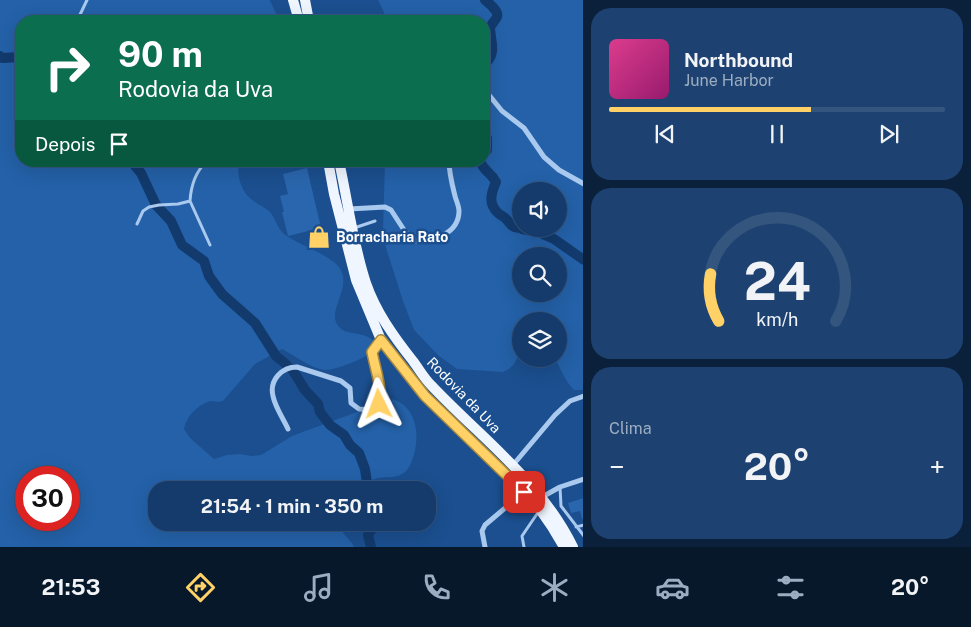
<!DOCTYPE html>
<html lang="pt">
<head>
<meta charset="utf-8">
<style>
	:root { --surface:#143b6b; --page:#1d4271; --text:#f1f3f6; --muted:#9dadc1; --line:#33557e; --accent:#ffd166 }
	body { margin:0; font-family:"Public Sans",sans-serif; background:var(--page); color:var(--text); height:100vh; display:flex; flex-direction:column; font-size:19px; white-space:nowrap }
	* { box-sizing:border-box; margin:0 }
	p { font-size:16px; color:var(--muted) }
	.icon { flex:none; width:28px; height:28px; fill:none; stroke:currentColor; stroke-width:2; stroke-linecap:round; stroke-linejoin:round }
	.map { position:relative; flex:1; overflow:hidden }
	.panel { display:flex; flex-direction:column; gap:8px; padding:8px; background:#0b203b; width:388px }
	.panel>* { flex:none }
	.hud { position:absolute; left:15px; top:15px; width:475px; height:152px; border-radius:20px; box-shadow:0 5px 20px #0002,0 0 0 1px var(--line); background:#0b6e4f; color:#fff; overflow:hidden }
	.controls { position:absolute; left:512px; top:182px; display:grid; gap:10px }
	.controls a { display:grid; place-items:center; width:55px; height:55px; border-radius:50%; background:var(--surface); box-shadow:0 5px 20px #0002,0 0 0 1px var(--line); font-size:25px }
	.speed { position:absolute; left:15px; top:466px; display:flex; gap:10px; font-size:25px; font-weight:700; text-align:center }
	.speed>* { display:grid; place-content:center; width:65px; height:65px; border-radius:50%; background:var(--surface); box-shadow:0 5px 20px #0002,0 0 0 1px var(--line); line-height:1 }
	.speed .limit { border:8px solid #d22; background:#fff; color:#111 }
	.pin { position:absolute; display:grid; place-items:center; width:42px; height:42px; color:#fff; margin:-21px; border-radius:10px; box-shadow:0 2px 8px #0006 }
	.me { position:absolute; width:55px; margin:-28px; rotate:357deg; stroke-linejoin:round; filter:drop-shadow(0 0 4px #0008) }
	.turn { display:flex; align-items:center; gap:18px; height:105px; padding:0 20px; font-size:22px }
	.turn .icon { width:65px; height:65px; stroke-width:2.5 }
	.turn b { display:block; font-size:35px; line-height:42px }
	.then { display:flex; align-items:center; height:48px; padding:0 20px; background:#0003; gap:10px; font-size:19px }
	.big { font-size:38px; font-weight:700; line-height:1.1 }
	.panel .tile { flex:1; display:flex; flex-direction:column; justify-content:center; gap:8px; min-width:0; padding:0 18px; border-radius:20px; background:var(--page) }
	.panel .dial { align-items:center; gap:0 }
	.dial svg { height:130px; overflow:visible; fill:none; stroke:var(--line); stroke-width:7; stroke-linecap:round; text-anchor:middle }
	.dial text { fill:var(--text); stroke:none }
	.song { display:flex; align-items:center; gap:15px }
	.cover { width:60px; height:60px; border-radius:8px; background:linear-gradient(135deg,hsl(330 70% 55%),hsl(320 70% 35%)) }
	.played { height:5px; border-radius:2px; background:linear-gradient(90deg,var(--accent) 60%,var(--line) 60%) }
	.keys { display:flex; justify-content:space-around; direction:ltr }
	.heat { display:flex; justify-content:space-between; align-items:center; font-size:28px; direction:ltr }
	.trip { position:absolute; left:148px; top:481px; width:288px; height:50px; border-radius:20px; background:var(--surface); box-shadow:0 5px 20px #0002,0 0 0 1px var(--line); font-weight:700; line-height:50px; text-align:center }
	.dock { display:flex; height:80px; justify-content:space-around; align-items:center; background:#08182b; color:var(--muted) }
	.dock .icon { width:35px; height:35px }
	.dock .active { color:var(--accent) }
	.dock b { font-size:22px; color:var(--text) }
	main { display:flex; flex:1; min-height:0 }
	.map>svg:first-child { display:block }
	.green { fill:#2461a8; fill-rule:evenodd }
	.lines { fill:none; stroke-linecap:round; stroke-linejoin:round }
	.river { stroke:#123a6d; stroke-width:10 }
	.building { fill:#2a66ad }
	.lane { stroke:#a9c9ee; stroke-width:3 }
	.street { stroke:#a9c9ee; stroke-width:5 }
	.primary { stroke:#f0f6ff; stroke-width:10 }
	.route-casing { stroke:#a68842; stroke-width:12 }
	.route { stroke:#ffd166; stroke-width:9 }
	.labels { text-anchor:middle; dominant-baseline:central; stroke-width:5; stroke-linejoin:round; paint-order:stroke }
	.poi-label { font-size:14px; font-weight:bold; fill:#fff; stroke:#1b4f8f; text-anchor:start }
	.street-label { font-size:14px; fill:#fff; stroke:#1b4f8f }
</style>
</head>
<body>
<main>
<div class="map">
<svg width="584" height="547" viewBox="0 0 584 547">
	<rect width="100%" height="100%" fill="#1b4f8f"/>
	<!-- green -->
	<path class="green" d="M0,0H269L270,1L280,21H21V161H239C236,174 241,191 251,199C257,204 265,207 270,212C276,219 277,228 284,234C299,245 318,250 334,262C360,283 322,311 340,328C348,335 359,332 368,337C395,351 336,370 326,370C313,370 294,355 282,349L255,364L223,401L218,402L210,401C197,406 187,415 184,429L190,438L214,459L227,455L240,454L251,456L261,455L292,436L392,399C419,407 421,441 411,463C409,466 408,470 405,472C397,479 387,476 378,478C373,479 368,481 363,483L359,490H156V522L339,523L337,526L352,543L354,547H0ZM26,478H69V520H26Z
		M378,0H583V390H574C565,381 561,369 555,359H559V321H521C521,338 523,365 503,372L457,369L439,356L414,330L403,301L386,248L383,230L385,161H484V21H388ZM521,191H559V229H521ZM521,256H559V294H521Z"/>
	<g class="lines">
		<!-- river -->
		<path class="river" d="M0,56L2,58L21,57
			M484,65C497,54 491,43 490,29C490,22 501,19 496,11C494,8 489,3 485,0
			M484,135L487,138V150H484
			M131,161L141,173L156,205L171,221L182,245L204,261L209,276L222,294L255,323L276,356L287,365
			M480,161C484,172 491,172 496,182C491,193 488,204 498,213C500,215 503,216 505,218C513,225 509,227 521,228
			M522,229L538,232L554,239L584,260
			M292,369L305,390L318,404L320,412L330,425L344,435L350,445L359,453L365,469L368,490
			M371,547L368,535L372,529L373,522"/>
	</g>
	<!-- building -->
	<path class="building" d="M307,168L321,228L288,236L282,212H284L280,196L288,194L283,174Z
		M584,498V519H582L580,511L571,513L568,503Z"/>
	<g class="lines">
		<!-- lane -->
		<path class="lane" d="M77,21L87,0
			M19,65L21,64
			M190,201L210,245
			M137,224L143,211L149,207L159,205L178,204L190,201C191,185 195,172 207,161
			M354,228L375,221
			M560,487L561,506L584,536
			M576,527L584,525
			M524,547L522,536L539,511"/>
		<!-- street -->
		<path class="street" d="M484,92L489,95L502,111L524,128L544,157L559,170L584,184
			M349,209L385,207L391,210L406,233L416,241C435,241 459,233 459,211C459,206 456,200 455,196C452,184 449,173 449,161
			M288,429C283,418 275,407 273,396C269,380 282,367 297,367L341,381L350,388L351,403L359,409L372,410C387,397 379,389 376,373C374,366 373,359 372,352L381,340
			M513,465L555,415L570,401L584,396
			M542,497L560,487L584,479
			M485,547L482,531L485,525L524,492"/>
		<!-- primary -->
		<path class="primary" d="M293,0L299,21
			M305,0L309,21
			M328,161L334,194L356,280L381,340L425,396L534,501L552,527L564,547
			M339,161C348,202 353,244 366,283C376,312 394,337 413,361C419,369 424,378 431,385C481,438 541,481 573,547"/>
	</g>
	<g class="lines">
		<defs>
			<path id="route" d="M379,404C383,390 375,368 372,352L381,340L425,396L524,492"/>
		</defs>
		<!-- route casing -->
		<use href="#route" class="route-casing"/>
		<!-- route -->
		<use href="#route" class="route"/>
	</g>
	<!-- icons -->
	<defs>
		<symbol id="shop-bare" viewBox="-9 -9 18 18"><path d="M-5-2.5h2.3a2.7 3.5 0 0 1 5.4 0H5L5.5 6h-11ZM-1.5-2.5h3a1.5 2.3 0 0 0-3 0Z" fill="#ffd166" stroke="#1b4f8f" stroke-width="2.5" paint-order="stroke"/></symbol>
	</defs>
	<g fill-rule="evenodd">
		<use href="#shop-bare" x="303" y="221" width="32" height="32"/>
	</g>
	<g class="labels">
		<!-- poi labels -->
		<g class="poi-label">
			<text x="336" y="237">Borracharia Rato</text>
		</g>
		<!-- street labels -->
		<g class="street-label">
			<text transform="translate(464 395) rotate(46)">Rodovia da Uva</text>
		</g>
	</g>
</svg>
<div class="controls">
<a><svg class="icon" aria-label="sound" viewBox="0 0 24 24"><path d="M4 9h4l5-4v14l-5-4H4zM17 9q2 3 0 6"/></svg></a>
<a><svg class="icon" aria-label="search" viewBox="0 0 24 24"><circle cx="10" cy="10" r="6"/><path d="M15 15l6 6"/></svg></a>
<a><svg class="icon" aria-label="layers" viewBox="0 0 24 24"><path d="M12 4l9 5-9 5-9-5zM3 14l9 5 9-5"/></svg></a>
</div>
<div class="speed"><div class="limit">30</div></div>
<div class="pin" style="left:524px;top:492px;background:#d93025"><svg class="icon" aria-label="arrive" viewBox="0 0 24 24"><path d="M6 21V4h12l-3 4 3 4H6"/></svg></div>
<svg class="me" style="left:379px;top:404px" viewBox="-20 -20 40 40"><path d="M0-17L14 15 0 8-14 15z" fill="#ffd166" stroke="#fff" stroke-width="4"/></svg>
<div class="trip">21:54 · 1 min · 350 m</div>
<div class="hud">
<div class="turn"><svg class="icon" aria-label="right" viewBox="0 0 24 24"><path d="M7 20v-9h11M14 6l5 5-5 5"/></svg><div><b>90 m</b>Rodovia da Uva</div></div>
<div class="then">Depois<svg class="icon" aria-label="arrive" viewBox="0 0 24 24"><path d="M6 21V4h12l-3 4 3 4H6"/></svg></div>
</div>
</div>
<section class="panel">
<div class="tile">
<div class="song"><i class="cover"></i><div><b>Northbound</b><p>June Harbor</p></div></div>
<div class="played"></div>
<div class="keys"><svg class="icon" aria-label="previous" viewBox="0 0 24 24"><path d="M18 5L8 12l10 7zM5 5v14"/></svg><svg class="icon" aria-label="pause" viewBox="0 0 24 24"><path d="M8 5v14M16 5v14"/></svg><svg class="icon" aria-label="next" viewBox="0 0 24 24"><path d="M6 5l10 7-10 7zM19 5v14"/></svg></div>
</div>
<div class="tile dial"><svg viewBox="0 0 100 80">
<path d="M14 69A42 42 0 1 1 86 69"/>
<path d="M14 69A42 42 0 0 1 9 40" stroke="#ffd166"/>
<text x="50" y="56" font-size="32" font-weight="700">24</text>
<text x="50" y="72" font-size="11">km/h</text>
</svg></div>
<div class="tile"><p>Clima</p>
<div class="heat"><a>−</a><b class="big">20°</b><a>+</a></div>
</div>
</section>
</main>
<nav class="dock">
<b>21:53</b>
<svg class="icon active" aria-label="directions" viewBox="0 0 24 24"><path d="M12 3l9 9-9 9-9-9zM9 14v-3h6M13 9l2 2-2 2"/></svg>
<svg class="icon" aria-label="music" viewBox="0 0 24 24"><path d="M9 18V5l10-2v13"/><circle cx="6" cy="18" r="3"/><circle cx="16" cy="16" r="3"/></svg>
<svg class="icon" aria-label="phone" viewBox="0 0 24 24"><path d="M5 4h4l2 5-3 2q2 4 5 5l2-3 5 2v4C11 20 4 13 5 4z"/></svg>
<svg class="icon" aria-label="climate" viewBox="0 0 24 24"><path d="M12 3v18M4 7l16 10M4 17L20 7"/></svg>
<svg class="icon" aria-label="car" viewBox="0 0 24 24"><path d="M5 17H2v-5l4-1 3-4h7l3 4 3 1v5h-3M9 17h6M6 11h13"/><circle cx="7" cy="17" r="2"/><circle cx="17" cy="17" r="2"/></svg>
<svg class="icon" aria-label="filters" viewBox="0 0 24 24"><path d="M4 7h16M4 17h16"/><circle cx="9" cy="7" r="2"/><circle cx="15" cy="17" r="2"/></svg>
<b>20°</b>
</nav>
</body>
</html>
